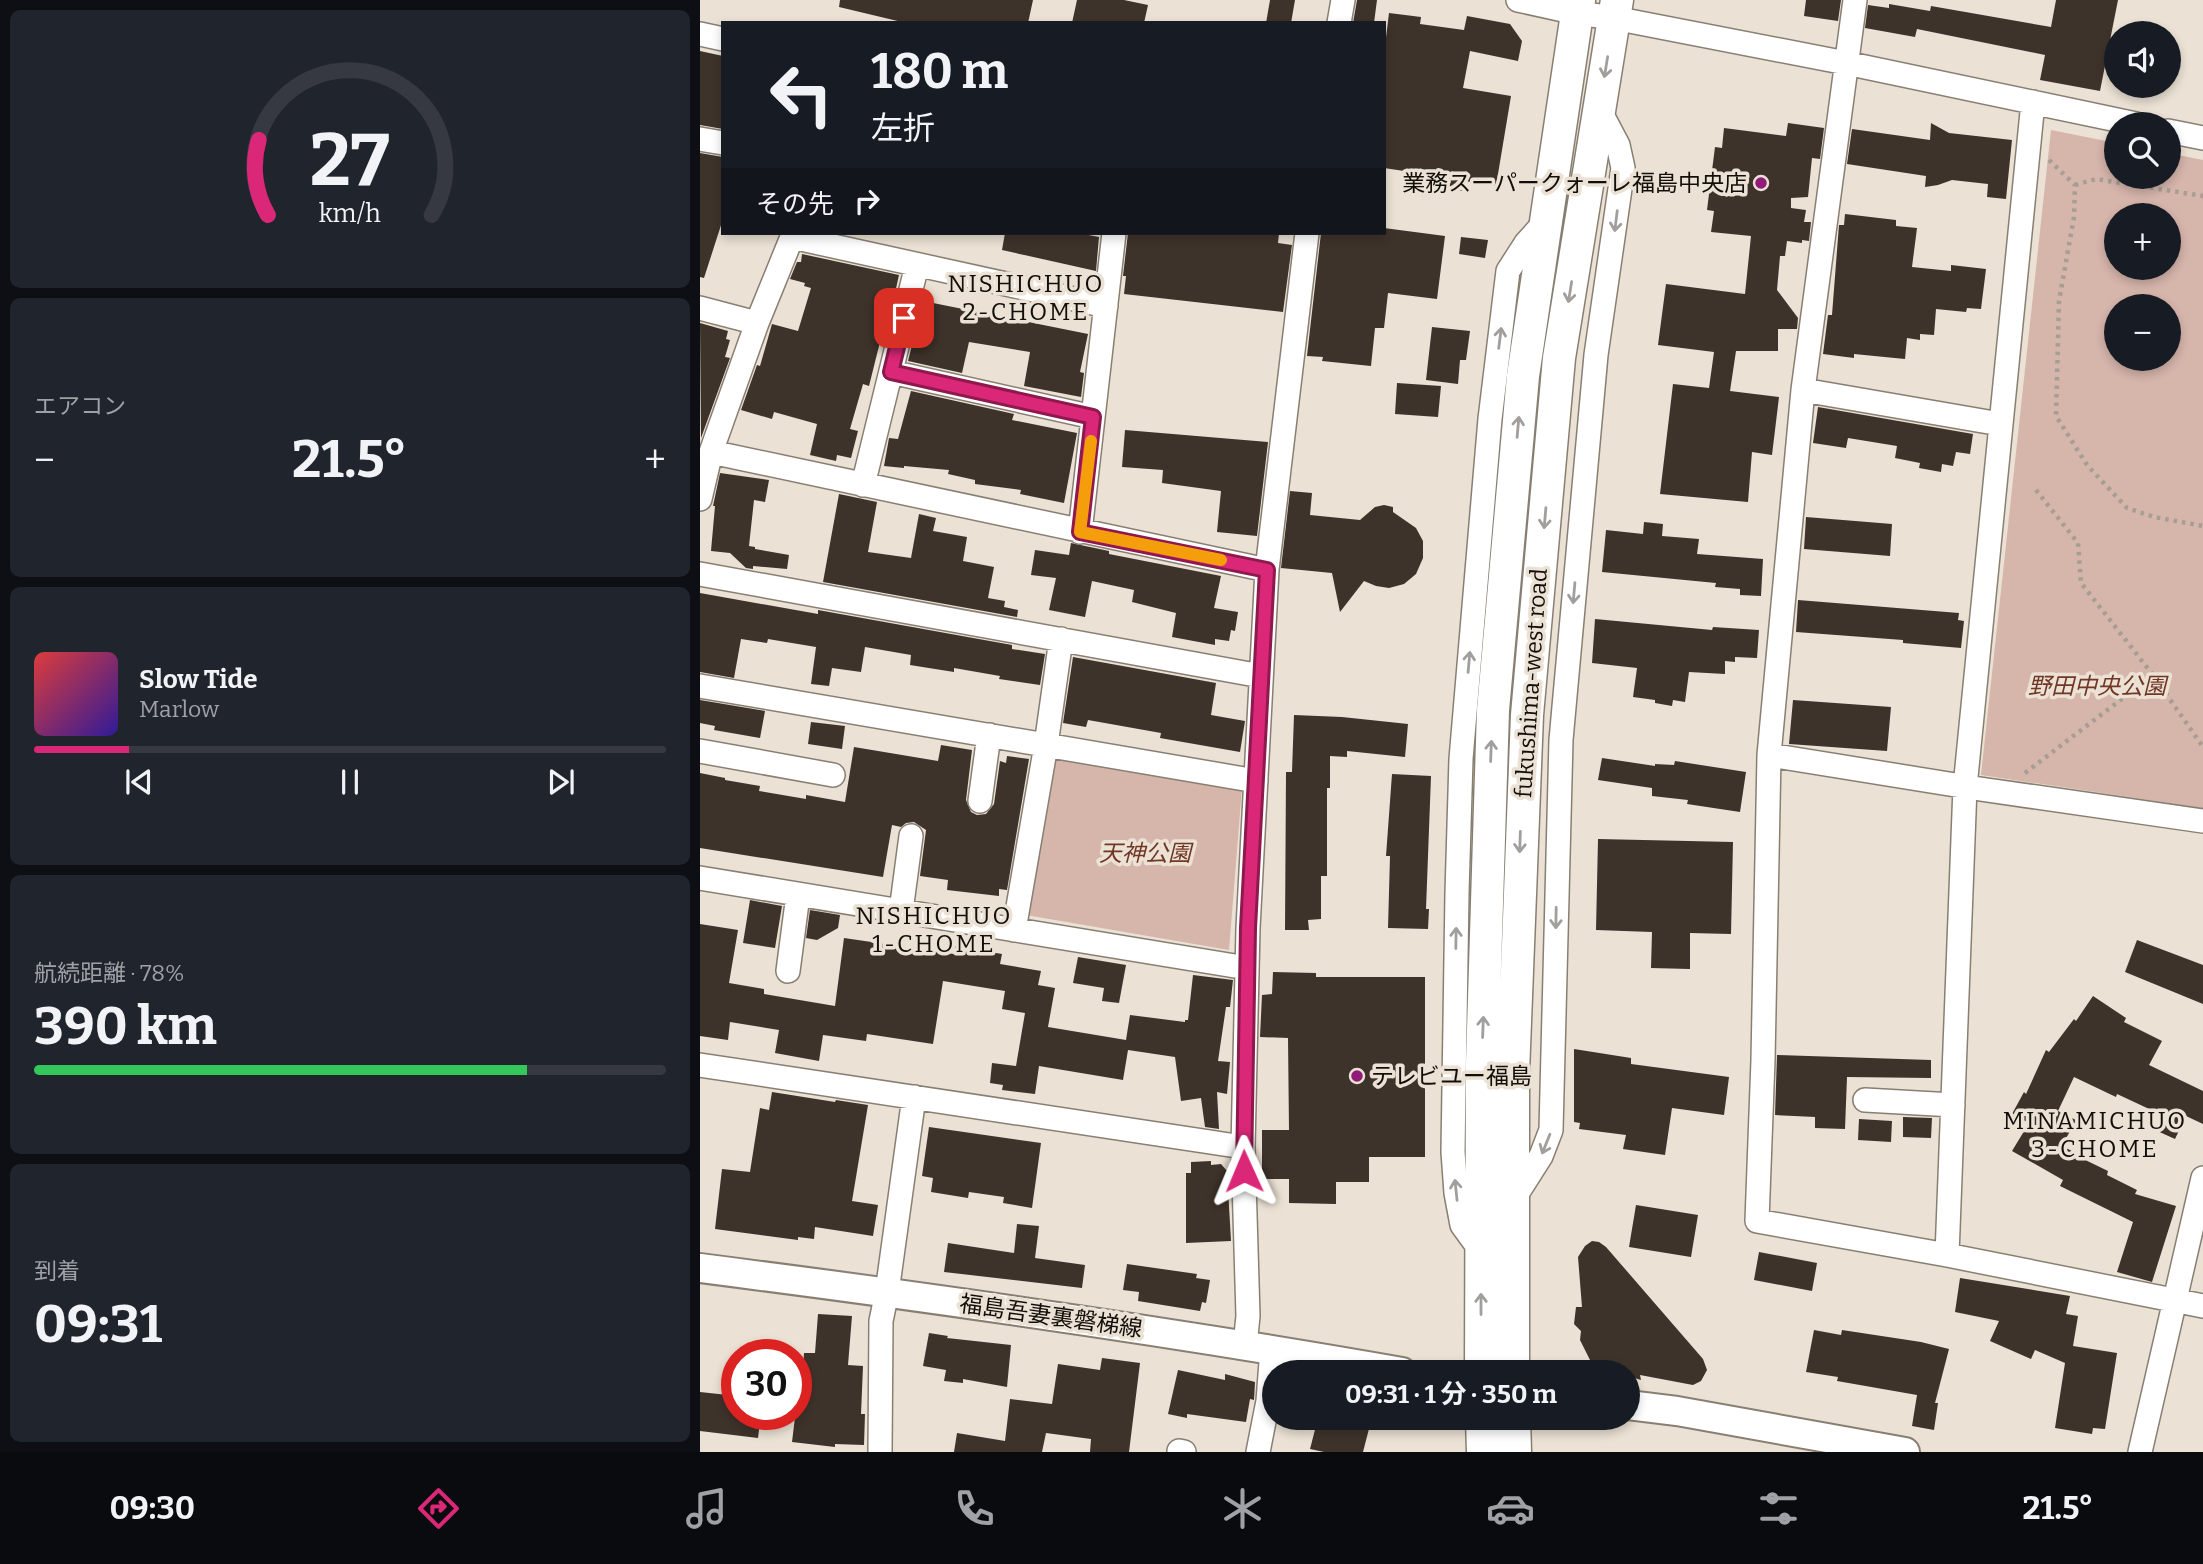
<!DOCTYPE html>
<html lang="ja">
<head>
<meta charset="utf-8">
<style>
	:root { --surface:#171b24; --page:#20242c; --text:#f1f3f6; --muted:#9ea1a6; --line:#363941; --accent:#db2777 }
	body { margin:0; font-family:Bitter,"Noto Sans JP",serif; background:var(--page); color:var(--text); height:100vh; display:flex; flex-direction:column; font-size:26px; white-space:nowrap }
	* { box-sizing:border-box; margin:0 }
	p { font-size:23px; color:var(--muted) }
	.icon { flex:none; width:38px; height:38px; fill:none; stroke:currentColor; stroke-width:2; stroke-linecap:round; stroke-linejoin:round }
	.map { position:relative; flex:1; overflow:hidden }
	.panel { display:flex; flex-direction:column; gap:10px; padding:10px; background:#0d0f14; width:700px }
	.panel>* { flex:none }
	.hud { position:absolute; left:21px; top:21px; width:665px; height:214px; border-radius:0px; box-shadow:0 4px 10px #0003; background:#171b24; color:var(--text); overflow:hidden }
	.fabs { position:absolute; left:1404px; top:21px; display:grid; gap:14px }
	.fabs a { display:grid; place-items:center; width:77px; height:77px; border-radius:50%; background:var(--surface); box-shadow:0 4px 10px #0003; font-size:35px }
	.speed { position:absolute; left:21px; top:1339px; display:flex; gap:14px; font-size:35px; font-weight:700; text-align:center }
	.speed>* { display:grid; place-content:center; width:91px; height:91px; border-radius:50%; background:var(--surface); box-shadow:0 4px 10px #0003; line-height:1 }
	.speed .limit { border:10px solid #d22; background:#fff; color:#111 }
	.pin { position:absolute; display:grid; place-items:center; width:60px; height:60px; color:#fff; margin:-30px; border-radius:14px; box-shadow:0 4px 10px #0006 }
	.me { position:absolute; width:77px; margin:-38px; rotate:359deg; stroke-linejoin:round; filter:drop-shadow(0 0 5px #0008) }
	.turn { display:flex; align-items:center; gap:24px; height:147px; padding:0 35px; font-size:32px }
	.turn .icon { width:91px; height:91px; stroke-width:2.5 }
	.turn b { display:block; font-size:49px; line-height:60px }
	.then { display:flex; align-items:center; height:66px; padding:0 35px; background:#0003; gap:14px; font-size:26px }
	.big { font-size:52px; font-weight:700; line-height:1.1 }
	.panel .widget { flex:1; display:flex; flex-direction:column; justify-content:center; gap:10px; min-width:0; padding:0 24px; border-radius:10px; background:var(--page) }
	.panel .dial { align-items:center; gap:0 }
	.dial svg { height:182px; overflow:visible; fill:none; stroke:var(--line); stroke-width:7; stroke-linecap:round; text-anchor:middle }
	.dial text { fill:var(--text); stroke:none }
	.song { display:flex; align-items:center; gap:21px }
	.cover { width:84px; height:84px; border-radius:10px; background:linear-gradient(135deg,hsl(0 70% 55%),hsl(250 70% 35%)) }
	.played { height:7px; border-radius:4px; background:linear-gradient(90deg,var(--accent) 15%,var(--line) 15%) }
	.keys { display:flex; justify-content:space-around; direction:ltr }
	.heat { display:flex; justify-content:space-between; align-items:center; font-size:38px; direction:ltr }
	.charge { height:10px; border-radius:5px; background:linear-gradient(90deg,#34c759 78%,var(--line) 0) }
	.trip { position:absolute; left:562px; top:1360px; width:378px; height:70px; border-radius:35px; background:var(--surface); box-shadow:0 4px 10px #0003; font-weight:700; line-height:70px; text-align:center }
	.tabs { display:flex; height:112px; justify-content:space-around; align-items:center; background:#090b0e; color:var(--muted) }
	.tabs .icon { width:49px; height:49px }
	.tabs .active { color:var(--accent) }
	.tabs b { font-size:32px; color:var(--text) }
	main { display:flex; flex:1; min-height:0 }
	.map>svg:first-child { display:block }
	.green { fill:#d6b5ab; fill-rule:evenodd }
	.building { fill:#3e332b }
	.lines { fill:none; stroke-linecap:round; stroke-linejoin:round }
	.minor-casing { stroke:#887f73; stroke-width:26 }
	.major-casing { stroke:#887f73; stroke-width:32 }
	.highway-casing { stroke:#887f73; stroke-width:35 }
	.path { stroke:#a69e94; stroke-width:4.5; stroke-dasharray:3.5 5; stroke-linecap:butt }
	.minor { stroke:#fff; stroke-width:23 }
	.major { stroke:#fff; stroke-width:28 }
	.highway { stroke:#fff; stroke-width:32 }
	.oneway { stroke:#a09f9d }
	.route-casing { stroke:#8e194d; stroke-width:18 }
	.route { stroke:#db2777; stroke-width:12 }
	.slow { stroke:#f59e0b; stroke-width:12 }
	.poi-dot { fill:#911b7a; stroke:#ebe1d4; stroke-width:2.5 }
	.labels { text-anchor:middle; dominant-baseline:central; stroke-width:7; stroke-linejoin:round; paint-order:stroke }
	.poi-label { font-size:23px; fill:#120f0a; stroke:#ebe1d4; text-anchor:end }
	.street-label { font-size:23px; fill:#120f0a; stroke:#ebe1d4 }
	.park-label { font-size:23px; font-style:italic; fill:#713725; stroke:#ebe1d4 }
	.neighbourhood-label { font-size:24px; letter-spacing:2px; fill:#120f0a; stroke:#ebe1d4 }
</style>
</head>
<body>
<main>
<section class="panel">
<div class="widget dial"><svg viewBox="0 0 100 80">
<path d="M14 69A42 42 0 1 1 86 69"/>
<path d="M14 69A42 42 0 0 1 10 36" stroke="#db2777"/>
<text x="50" y="56" font-size="32" font-weight="700">27</text>
<text x="50" y="72" font-size="11">km/h</text>
</svg></div>
<div class="widget"><p>エアコン</p>
<div class="heat"><a>−</a><b class="big">21.5°</b><a>+</a></div>
</div>
<div class="widget">
<div class="song"><i class="cover"></i><div><b>Slow Tide</b><p>Marlow</p></div></div>
<div class="played"></div>
<div class="keys"><svg class="icon" aria-label="previous" viewBox="0 0 24 24"><path d="M18 5L8 12l10 7zM5 5v14"/></svg><svg class="icon" aria-label="pause" viewBox="0 0 24 24"><path d="M8 5v14M16 5v14"/></svg><svg class="icon" aria-label="next" viewBox="0 0 24 24"><path d="M6 5l10 7-10 7zM19 5v14"/></svg></div>
</div>
<div class="widget"><p>航続距離 · 78%</p><b class="big">390 km</b><div class="charge"></div></div>
<div class="widget"><p>到着</p><b class="big">09:31</b></div>
</section>
<div class="map">
<svg width="1503" height="1452" viewBox="0 0 1503 1452">
	<rect width="100%" height="100%" fill="#ebe1d4"/>
	<!-- green -->
	<path class="green" d="M1351,130L1416,143V177H1468V153L1503,160V808L1281,775ZM1416,215H1468V268H1416ZM1416,306H1468V359H1416Z
		M353,755L542,788L529,950L326,915Z"/>
	<!-- building -->
	<path class="building" d="M140,0H333L328,23H206L139,7Z
		M377,0H424L448,5L444,23H372Z
		M570,0H595L591,23H566Z
		M657,0H677L674,23H653Z
		M1106,0H1141L1138,21L1104,16Z
		M1356,0H1418L1400,91L1340,80L1345,55L1217,29L1215,37L1165,28L1168,5L1189,8V4L1230,11L1231,6L1351,27Z
		M689,13L721,17L720,24L764,30L767,16L810,24L822,41L818,61L770,51L763,88L811,96L796,186L765,181L763,191L742,188L744,177L684,168V54Z
		M0,51L23,56V129L0,125Z
		M1088,123L1124,128L1120,159L1112,158L1108,197L1091,198V208L1106,210L1104,222H1111L1109,241L1102,240V243L1087,241L1085,256H1080L1077,290L1098,318L1097,329H1078V351H1036L1030,391L1079,397L1072,455L1052,452L1048,502L960,494L973,384L1009,388L1014,352L958,345L966,284L1045,294L1051,236L1011,232L1014,211L1007,210L1015,147L1022,148L1024,128L1086,136Z
		M1231,123L1249,133L1312,140L1306,199L1287,197L1288,184L1252,180L1238,185L1225,187L1226,176L1147,164L1152,129L1230,140Z
		M0,153L23,157V219L4,278L0,277Z
		M1145,214L1196,220V226L1217,228L1212,267L1251,271V265L1286,269L1281,309L1267,308L1266,312L1236,309L1234,335L1220,334V340L1207,338L1205,359L1154,354V358L1123,354L1128,315H1132L1139,225H1144Z
		M684,228L745,236L737,299L688,293L684,328H675L671,366L622,361L623,357L607,356L621,233H684Z
		M305,233H378L399,237L396,271L302,250Z
		M428,233H579L578,243L592,245L583,312L424,294L426,276H423Z
		M761,237L788,240L785,258L759,254Z
		M102,254L199,275L184,342H180L169,386L163,384L150,429L158,431L151,458L137,455L136,461L110,455L117,424L74,412L72,419L41,410L57,365L60,366L72,324L98,331L111,288L104,286L105,283L90,279L97,262H101Z
		M223,301L388,334L380,372L384,373L381,397L324,386L330,352L269,342L262,373L208,361Z
		M0,323L28,331L26,339L30,340L25,357L30,358L1,438Z
		M732,327L770,331L766,360H760L758,384L726,380Z
		M697,383L741,386L738,417L695,414Z
		M211,391L314,414L312,420L377,433L364,503L320,494L321,490L275,484V480L248,474L249,470L204,466V468L184,466L189,438L198,439Z
		M1118,407L1273,434L1270,454L1256,452L1253,466L1242,464L1241,472L1219,468L1220,463L1195,458L1197,446L1148,438L1146,448L1113,443Z
		M425,430L568,442L557,536L517,532L521,491L462,483L463,470L422,467Z
		M20,473L69,480L65,502L54,500L49,546L55,547V549L89,555L87,569L53,566V569L46,568L30,553L11,551L15,506H13Z
		M590,491L612,493L610,515L660,520L675,507L684,505L693,507V512L716,528L723,541V558L716,574L704,584L689,588L676,586L664,581L640,612L632,573L581,568Z
		M139,494L177,502L168,552L211,558L219,514L236,518L233,531L267,537L263,561L294,567L288,598L305,601L304,607L318,610L317,617L123,582Z
		M1106,517L1192,524L1190,556L1104,549Z
		M944,522L963,524L962,536L999,539L997,554L1063,559L1061,596L1040,595V589L1015,587L1016,583L902,572L906,530L943,534Z
		M371,543L409,551V554L521,576L514,608L538,612L535,631L531,630L529,641L515,639V645L472,637L476,613L432,602L434,590L392,581L385,617L349,610L356,578L331,575L335,550L369,555Z
		M0,593L118,614V610L312,645V649L345,654L340,685L299,679L300,676L254,668V672L210,665L211,655L165,647L161,672L132,668L129,686L111,684L116,647L68,639L67,643L41,639L34,678L0,672Z
		M1098,600L1259,613L1258,620L1264,621L1261,648L1203,643V640L1096,632Z
		M895,619L1012,630L1013,627L1059,630L1057,658L1035,657V662L1025,661V674L989,672L985,702L973,700L972,706L955,703V700L933,697L937,668L892,663Z
		M373,657L516,683L511,715L545,721L540,752L460,738L461,733L388,720L386,727L363,723Z
		M0,700L65,711L60,738L14,730L15,726L0,723Z
		M1093,700L1191,707L1187,751L1089,744Z
		M594,715L642,717L708,724L705,757L647,751V757L630,756V788H627V876H621V919L608,920L609,930H585L586,772H592Z
		M111,722L145,726L142,749L108,744Z
		M241,745L272,750L266,800L271,812L277,815L286,814L294,804L300,761L306,763L307,756L329,759L307,890L299,889V896L247,890L248,880L220,876L226,830L214,822L206,823L201,827L192,825L183,877L0,848V773L25,778V780L60,786L59,791L106,799V795L145,802L154,747L238,761Z
		M902,758L955,766V764L974,765L975,761L1046,772L1040,812L987,804L988,800L952,796V788L898,780Z
		M692,774L731,776L726,909H729L728,929L688,928L690,856H686Z
		M898,839L1033,842L1031,934L990,933V969L951,968L952,932L896,930Z
		M50,900L82,906L75,948L43,943Z
		M110,910L140,915L138,928L117,940L106,938Z
		M0,924L38,930L29,983L64,989V994L135,1006L144,938L254,954L255,946L302,954L300,964L341,971L338,985L355,988L348,1027L426,1040L430,1015L485,1022V1020H488L493,975L533,980L530,1007H526L518,1061L530,1062L527,1094L517,1092L519,1129L505,1127L501,1098L481,1101L475,1057L428,1050L423,1080L339,1066L335,1094L302,1090L303,1085L290,1083L292,1063L316,1066L325,1013L302,1009L305,991L243,981L233,1044L167,1034L166,1041L123,1035L119,1061L75,1053L79,1030L30,1022L28,1040L0,1036Z
		M1437,940L1503,965V1004L1425,972Z
		M378,957L426,965L419,1003L402,1001L404,988L373,983Z
		M573,972L616,973V977H725V1157H669V1182H636V1204L589,1203V1179H562V1130H589L588,1038L560,1037L562,995L572,994Z
		M1393,996L1426,1018L1424,1022L1462,1041L1449,1065L1503,1091V1124L1486,1116L1475,1139L1455,1130L1462,1115L1417,1094L1416,1097L1374,1077L1358,1111L1376,1120L1362,1146L1376,1153L1375,1155L1408,1171L1407,1175L1437,1190L1435,1194L1476,1206L1452,1282L1417,1272L1433,1222L1360,1186L1363,1180L1312,1151L1329,1123L1312,1114L1324,1092L1326,1094L1346,1050L1349,1052L1374,1019L1376,1021Z
		M874,1049L931,1058V1064L1029,1077L1024,1115L972,1108L965,1155L923,1149L926,1135L879,1129L880,1123L874,1122Z
		M1077,1055L1231,1060V1078L1147,1077L1145,1129L1115,1128V1117L1075,1115Z
		M72,1092L135,1102L136,1100L168,1105L152,1201L178,1205L173,1236L115,1227L114,1239L98,1237V1240L15,1229L22,1169L50,1172L60,1108L69,1110Z
		M1203,1117L1232,1118L1231,1138L1203,1137Z
		M1159,1119L1192,1121L1191,1142L1158,1140Z
		M229,1127L341,1143L332,1208L303,1203L304,1197L269,1192L268,1198L231,1192L233,1178L222,1176Z
		M511,1161V1165L521,1164L527,1171L531,1241L486,1243V1173H491V1162Z
		M936,1205L998,1215L991,1257L929,1247Z
		M317,1224L339,1226L335,1258L385,1265L382,1288L244,1272L248,1243L314,1253Z
		M892,1241L899,1242L906,1247L1003,1359L1007,1370L1001,1381L993,1385L940,1375L941,1380L928,1376V1372L908,1370L890,1360L880,1340L881,1331L874,1324L876,1307H882L878,1257L885,1246Z
		M1059,1252L1117,1263L1112,1291L1054,1280Z
		M427,1264L497,1274L496,1278L510,1280L506,1303L502,1302L500,1311L438,1301L439,1292L423,1290Z
		M1260,1278L1370,1296L1366,1314L1378,1316L1373,1346L1417,1353L1405,1429L1393,1428L1392,1434L1355,1428L1365,1363L1335,1350L1331,1359L1290,1341L1299,1321L1255,1312Z
		M118,1314L152,1316L148,1365L163,1366L161,1414H165L164,1445L135,1444V1447L92,1442L96,1409L101,1410L104,1353H115Z
		M1114,1330L1141,1335L1142,1330L1221,1342L1249,1349L1235,1403H1238L1234,1430L1212,1426L1217,1395L1137,1381L1138,1377L1106,1372Z
		M229,1333L248,1336L247,1338L311,1345L307,1387L263,1379V1383L244,1381L246,1370L223,1366Z
		M402,1358L440,1363L429,1452H390L391,1439L346,1433L342,1452H254L257,1433L305,1441L310,1399L352,1404L358,1364L400,1370Z
		M478,1370L525,1380V1374L555,1382L554,1400L550,1399L546,1422L487,1414V1418L468,1414Z
		M0,1392L37,1396V1414H61L58,1438L0,1431Z
		M618,1418H655L671,1421L663,1452H624L610,1449Z"/>
	<g class="lines">
		<defs>
			<path id="minor" d="M818,0L877,13L914,18L1146,63L1436,124
				M1155,0L1103,390L1069,755L1063,1060L1057,1221L1247,1255L1503,1306
				M639,23L643,0
				M0,34L23,39
				M1468,131L1503,138
				M0,139L23,143
				M92,233V237L406,306
				M0,308L57,323
				M191,372L393,417
				M1103,390L1300,424
				M11,452L567,570
				M163,485L217,265
				M0,499L11,452L57,323L92,237
				M380,532L414,233
				M0,574L561,676
				M0,686L556,781
				M0,751L133,775
				M1069,755L1280,789L1503,821
				M280,801L289,735
				M0,878L547,968
				M201,911L211,836
				M314,930L346,745L361,639
				M88,971L98,895
				M0,1065L543,1147
				M1165,1100L1253,1105
				M813,1200L841,1156L851,1130L861,740L896,355L923,168L918,145L899,109
				M781,1251L762,1225L756,1193L753,1152L757,893L761,759L790,419L808,271L826,243L846,221
				M1247,1255L1265,787L1333,102
				M545,1345L548,1316L543,1147L548,928L567,570L607,233
				M479,1451L484,1452
				M180,1452L181,1321L187,1292L214,1097
				M558,1452L568,1401L572,1349
				M1440,1452L1503,1178"/>
			<path id="major" d="M0,1268C235,1298 469,1331 702,1372
				M928,1405L977,1411L1205,1452"/>
			<path id="highway" d="M781,1372L782,1063L793,710L823,376L879,0
				M813,1372V1073L827,715L859,358L917,0
				M782,1418L783,1452
				M814,1418L815,1452"/>
		</defs>
		<!-- minor casing -->
		<use href="#minor" class="minor-casing"/>
		<!-- major casing -->
		<use href="#major" class="major-casing"/>
		<!-- highway casing -->
		<use href="#highway" class="highway-casing"/>
		<!-- path -->
		<path class="path" d="M1349,160L1375,185L1374,217L1359,301L1356,416L1387,465L1427,508L1454,517L1503,526
			M1375,185L1396,179L1503,196
			M1336,490L1378,543L1381,583L1453,675L1503,747
			M1325,773L1453,675"/>
		<!-- minor -->
		<use href="#minor" class="minor"/>
		<!-- major -->
		<use href="#major" class="major"/>
		<!-- highway -->
		<use href="#highway" class="highway"/>
	</g>
	<!-- one-way arrows -->
	<defs><path id="oneway-shaft" d="M-6 0H5M1.5-3L5.5 0L1.5 3" fill="none" stroke-width="1.6" stroke-linecap="round" stroke-linejoin="round" transform="scale(1.75)"/></defs>
	<g class="oneway">
		<use href="#oneway-shaft" transform="translate(906 67) rotate(99)"/>
		<use href="#oneway-shaft" transform="translate(916 221) rotate(97)"/>
		<use href="#oneway-shaft" transform="translate(870 292) rotate(99)"/>
		<use href="#oneway-shaft" transform="translate(800 338) rotate(-83)"/>
		<use href="#oneway-shaft" transform="translate(818 427) rotate(-85)"/>
		<use href="#oneway-shaft" transform="translate(845 518) rotate(95)"/>
		<use href="#oneway-shaft" transform="translate(874 593) rotate(95)"/>
		<use href="#oneway-shaft" transform="translate(769 662) rotate(-85)"/>
		<use href="#oneway-shaft" transform="translate(791 751) rotate(-88)"/>
		<use href="#oneway-shaft" transform="translate(820 842) rotate(92)"/>
		<use href="#oneway-shaft" transform="translate(856 918) rotate(91)"/>
		<use href="#oneway-shaft" transform="translate(756 938) rotate(-89)"/>
		<use href="#oneway-shaft" transform="translate(783 1027) rotate(-88)"/>
		<use href="#oneway-shaft" transform="translate(846 1144) rotate(112)"/>
		<use href="#oneway-shaft" transform="translate(756 1190) rotate(-96)"/>
		<use href="#oneway-shaft" transform="translate(781 1304) rotate(-90)"/>
	</g>
	<g class="lines">
		<defs>
			<path id="route" d="M204,318L191,372L393,417L380,532L567,570L548,928L544,1171"/>
		</defs>
		<!-- route casing -->
		<use href="#route" class="route-casing"/>
		<!-- route -->
		<use href="#route" class="route"/>
		<!-- slow -->
		<path class="slow" d="M391,441L380,532L521,560"/>
	</g>
	<!-- markers -->
	<g class="poi-dot">
		<circle cx="1061" cy="183" r="7"/>
		<circle cx="657" cy="1076" r="7"/>
	</g>
	<g class="labels">
		<!-- poi labels -->
		<g class="poi-label">
			<text x="1047" y="183">業務スーパークォーレ福島中央店</text>
			<text x="671" y="1076" text-anchor="start">テレビユー福島</text>
		</g>
		<!-- street labels -->
		<g class="street-label">
			<text transform="translate(831 683) rotate(-86)">fukushima-west road</text>
			<text transform="translate(351 1316) rotate(8)">福島吾妻裏磐梯線</text>
		</g>
		<!-- park labels -->
		<g class="park-label">
			<text x="1397" y="686">野田中央公園</text>
			<text x="445" y="853">天神公園</text>
		</g>
		<!-- neighbourhood labels -->
		<g class="neighbourhood-label">
			<text x="326" y="284">NISHICHUO<tspan x="326" dy="28">2-CHOME</tspan></text>
			<text x="234" y="916">NISHICHUO<tspan x="234" dy="28">1-CHOME</tspan></text>
			<text x="1395" y="1121">MINAMICHUO<tspan x="1395" dy="28">3-CHOME</tspan></text>
		</g>
	</g>
</svg>
<div class="fabs">
<a><svg class="icon" aria-label="sound" viewBox="0 0 24 24"><path d="M4 9h4l5-4v14l-5-4H4zM17 9q2 3 0 6"/></svg></a>
<a><svg class="icon" aria-label="search" viewBox="0 0 24 24"><circle cx="10" cy="10" r="6"/><path d="M15 15l6 6"/></svg></a>
<a>+</a>
<a>−</a>
</div>
<div class="speed"><div class="limit">30</div></div>
<div class="pin" style="left:204px;top:318px;background:#d93025"><svg class="icon" aria-label="arrive" viewBox="0 0 24 24"><path d="M6 21V4h12l-3 4 3 4H6"/></svg></div>
<svg class="me" style="left:544px;top:1171px" viewBox="-20 -20 40 40"><path d="M0-17L14 15 0 8-14 15z" fill="#db2777" stroke="#fff" stroke-width="4"/></svg>
<div class="trip">09:31 · 1 分 · 350 m</div>
<div class="hud">
<div class="turn"><svg class="icon" aria-label="left" viewBox="0 0 24 24"><path d="M17 20v-9H6M10 6l-5 5 5 5"/></svg><div><b>180 m</b>左折</div></div>
<div class="then">その先<svg class="icon" aria-label="right" viewBox="0 0 24 24"><path d="M7 20v-9h11M14 6l5 5-5 5"/></svg></div>
</div>
</div>
</main>
<nav class="tabs">
<b>09:30</b>
<svg class="icon active" aria-label="directions" viewBox="0 0 24 24"><path d="M12 3l9 9-9 9-9-9zM9 14v-3h6M13 9l2 2-2 2"/></svg>
<svg class="icon" aria-label="music" viewBox="0 0 24 24"><path d="M9 18V5l10-2v13"/><circle cx="6" cy="18" r="3"/><circle cx="16" cy="16" r="3"/></svg>
<svg class="icon" aria-label="phone" viewBox="0 0 24 24"><path d="M5 4h4l2 5-3 2q2 4 5 5l2-3 5 2v4C11 20 4 13 5 4z"/></svg>
<svg class="icon" aria-label="climate" viewBox="0 0 24 24"><path d="M12 3v18M4 7l16 10M4 17L20 7"/></svg>
<svg class="icon" aria-label="car" viewBox="0 0 24 24"><path d="M5 17H2v-5l4-1 3-4h7l3 4 3 1v5h-3M9 17h6M6 11h13"/><circle cx="7" cy="17" r="2"/><circle cx="17" cy="17" r="2"/></svg>
<svg class="icon" aria-label="filters" viewBox="0 0 24 24"><path d="M4 7h16M4 17h16"/><circle cx="9" cy="7" r="2"/><circle cx="15" cy="17" r="2"/></svg>
<b>21.5°</b>
</nav>
</body>
</html>
